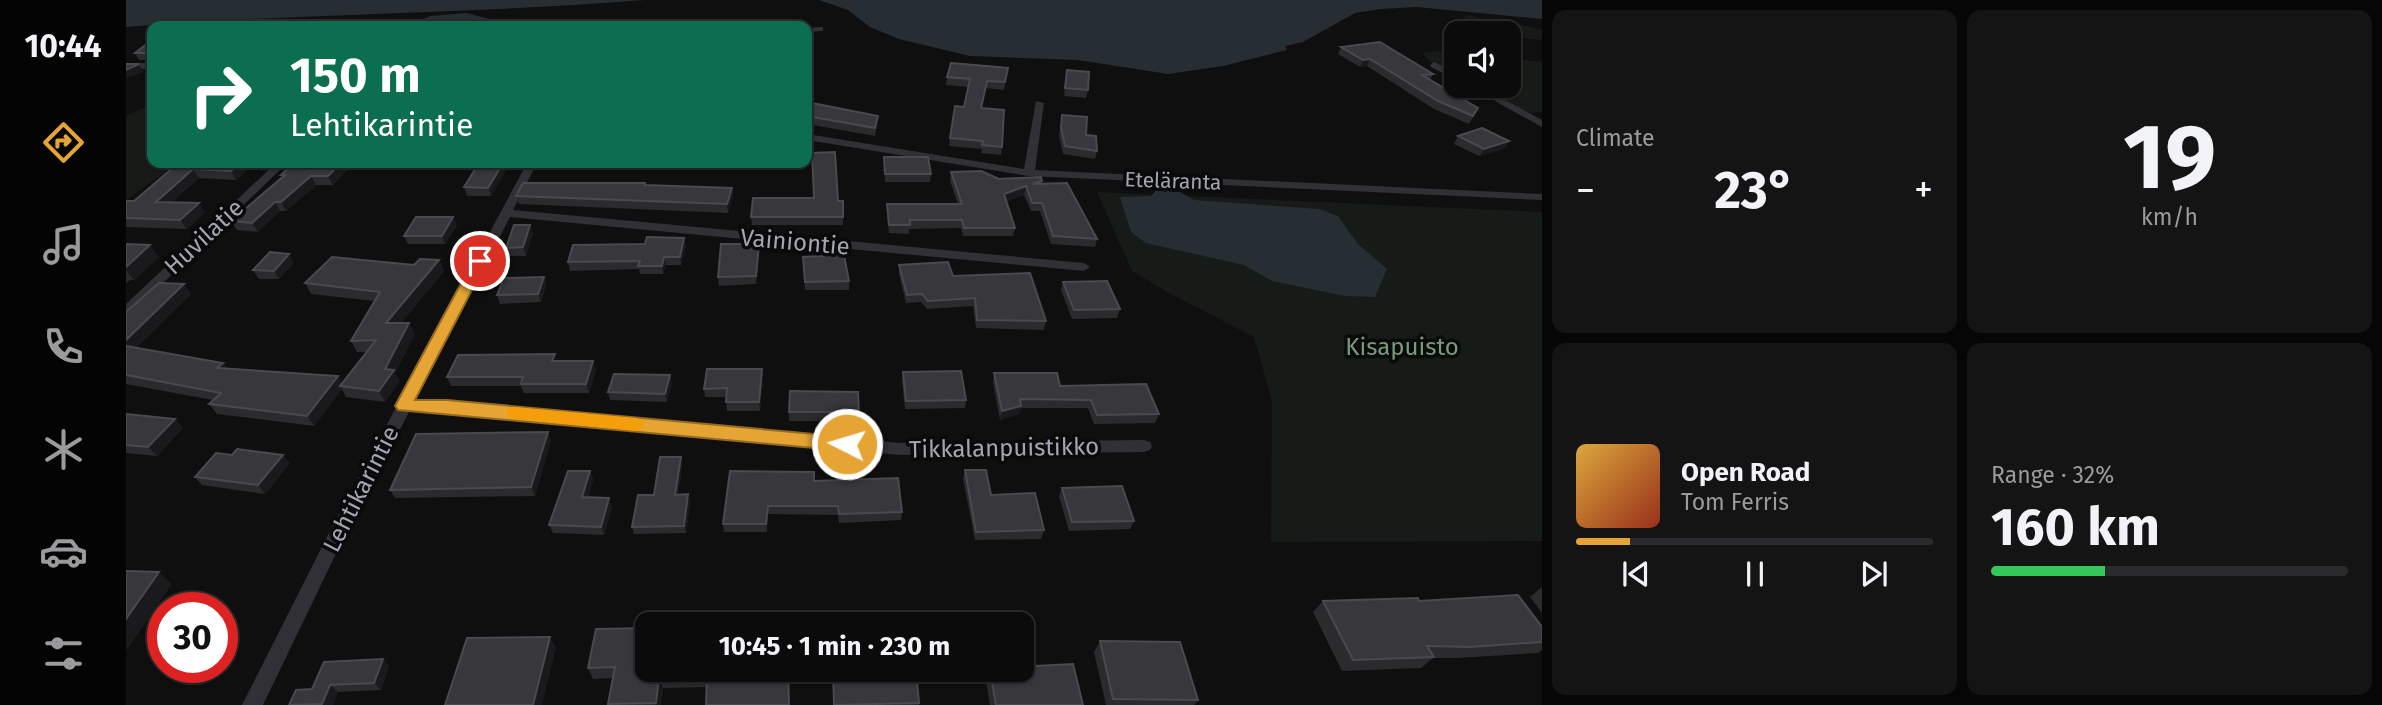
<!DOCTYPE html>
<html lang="en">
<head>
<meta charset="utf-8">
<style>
	:root { --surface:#0b0b0c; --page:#141415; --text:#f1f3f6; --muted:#9a9b9d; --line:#2b2b2d; --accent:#e5a433 }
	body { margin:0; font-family:"Fira Sans",sans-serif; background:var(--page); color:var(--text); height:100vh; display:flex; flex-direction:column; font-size:26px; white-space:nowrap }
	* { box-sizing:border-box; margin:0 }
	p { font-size:23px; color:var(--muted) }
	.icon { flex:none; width:38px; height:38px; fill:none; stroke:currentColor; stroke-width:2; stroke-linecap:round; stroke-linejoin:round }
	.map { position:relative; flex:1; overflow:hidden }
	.side { display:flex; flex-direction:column; gap:10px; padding:10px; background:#060607; width:840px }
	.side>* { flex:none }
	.top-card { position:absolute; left:21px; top:21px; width:665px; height:147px; border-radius:14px; box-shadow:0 2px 5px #0004,0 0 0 2px var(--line); background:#0b6e4f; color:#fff; overflow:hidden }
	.buttons { position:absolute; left:1318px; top:21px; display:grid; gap:14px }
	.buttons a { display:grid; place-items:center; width:77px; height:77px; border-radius:14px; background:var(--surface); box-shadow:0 2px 5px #0004,0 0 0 2px var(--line); font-size:35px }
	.speed { position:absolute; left:21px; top:592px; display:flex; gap:14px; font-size:35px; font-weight:700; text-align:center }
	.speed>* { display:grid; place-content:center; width:91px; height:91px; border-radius:50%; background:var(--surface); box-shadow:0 2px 5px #0004,0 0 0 2px var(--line); line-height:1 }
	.speed .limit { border:10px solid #d22; background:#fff; color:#111 }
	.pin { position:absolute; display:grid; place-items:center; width:60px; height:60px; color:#fff; margin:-30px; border:4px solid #fff; border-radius:50%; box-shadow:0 2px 7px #0007 }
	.me { position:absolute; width:77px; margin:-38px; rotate:275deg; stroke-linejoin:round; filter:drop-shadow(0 0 5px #0008) }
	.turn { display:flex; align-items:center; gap:24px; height:147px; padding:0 28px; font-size:32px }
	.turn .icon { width:91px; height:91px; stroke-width:2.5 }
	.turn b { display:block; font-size:49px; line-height:60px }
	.big { font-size:52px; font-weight:700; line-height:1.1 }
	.side .card { flex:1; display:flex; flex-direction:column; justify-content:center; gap:10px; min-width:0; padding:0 24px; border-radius:14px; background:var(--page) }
	.side .dial { align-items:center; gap:0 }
	.dial b { font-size:91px; line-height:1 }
	.song { display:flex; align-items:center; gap:21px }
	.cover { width:84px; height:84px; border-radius:10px; background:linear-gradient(135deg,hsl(40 70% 55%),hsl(10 70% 35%)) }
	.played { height:7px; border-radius:4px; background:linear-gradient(90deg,var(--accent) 15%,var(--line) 15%) }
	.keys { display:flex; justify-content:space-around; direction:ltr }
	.heat { display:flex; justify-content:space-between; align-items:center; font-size:38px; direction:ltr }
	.charge { height:10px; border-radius:5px; background:linear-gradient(90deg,#34c759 32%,var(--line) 0) }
	.side .tiles { flex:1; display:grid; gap:10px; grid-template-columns:repeat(2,1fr) }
	.trip { position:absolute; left:509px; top:612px; width:399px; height:70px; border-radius:14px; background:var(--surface); box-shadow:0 2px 5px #0004,0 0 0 2px var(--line); font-weight:700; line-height:70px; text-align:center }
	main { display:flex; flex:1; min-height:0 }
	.tab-bar { display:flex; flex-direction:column; width:126px; justify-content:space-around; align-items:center; background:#040405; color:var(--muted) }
	.tab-bar .icon { width:49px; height:49px }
	.tab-bar .active { color:var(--accent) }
	.tab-bar b { font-size:32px; color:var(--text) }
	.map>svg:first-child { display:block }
	.green { fill:#161b17 }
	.water { fill:#272e33 }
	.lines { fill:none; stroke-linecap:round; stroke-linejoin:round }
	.minor { fill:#313135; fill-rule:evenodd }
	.wall { fill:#2b2b2e }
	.shaded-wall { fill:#1a1a1c }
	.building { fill:#38383c; stroke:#484a4e; stroke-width:2 }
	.route { fill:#e5a433; stroke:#956b21; stroke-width:2 }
	.slow { fill:#f59e0b }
	.labels { text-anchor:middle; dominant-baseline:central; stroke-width:7; stroke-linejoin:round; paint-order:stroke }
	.far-street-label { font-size:21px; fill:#a1a6b1; stroke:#0a0a0b }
	.street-label { font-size:24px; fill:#a1a6b1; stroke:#0a0a0b }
	.park-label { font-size:24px; fill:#799b7a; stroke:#0a0a0b }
</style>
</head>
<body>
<main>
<nav class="tab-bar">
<b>10:44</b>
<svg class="icon active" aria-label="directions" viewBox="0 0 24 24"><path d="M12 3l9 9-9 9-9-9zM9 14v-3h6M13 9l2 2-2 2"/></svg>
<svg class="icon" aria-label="music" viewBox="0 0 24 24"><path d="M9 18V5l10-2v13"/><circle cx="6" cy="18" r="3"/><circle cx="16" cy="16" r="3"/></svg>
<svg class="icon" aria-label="phone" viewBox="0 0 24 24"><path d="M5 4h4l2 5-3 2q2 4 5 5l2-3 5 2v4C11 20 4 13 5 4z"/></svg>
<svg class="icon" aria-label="climate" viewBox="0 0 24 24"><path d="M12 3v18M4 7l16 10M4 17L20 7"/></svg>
<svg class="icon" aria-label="car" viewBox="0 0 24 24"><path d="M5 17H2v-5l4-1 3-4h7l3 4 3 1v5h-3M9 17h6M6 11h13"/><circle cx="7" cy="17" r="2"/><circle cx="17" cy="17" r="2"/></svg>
<svg class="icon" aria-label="filters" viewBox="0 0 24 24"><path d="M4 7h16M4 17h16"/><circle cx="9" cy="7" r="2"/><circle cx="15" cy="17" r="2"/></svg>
</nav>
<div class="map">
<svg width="1416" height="705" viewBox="0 0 1416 705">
	<rect width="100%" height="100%" fill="#0f0f10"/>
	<!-- green -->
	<path class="green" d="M1343,15L1378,25L1392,24L1416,30V40L1383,37L1382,33L1331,21Z
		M1330,49V76L1308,65L1296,53Z
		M1383,52L1397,60L1416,62V112L1400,113L1348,86H1382Z
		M26,104V163H52L0,200V116Z
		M971,192L1416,212V541L1145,542L1146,401L1128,337L1043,293L1006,271Z"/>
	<!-- water -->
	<path class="water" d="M0,0H519C346,14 173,13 0,27Z
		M693,0H1416V19L1291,7L1255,9L1229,13L1177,42L1159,46L1161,50L1097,66L1042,74L952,60L844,56L773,39L744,27L722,10Z
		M340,13C357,17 378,24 396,26L292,24L294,20L305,16Z
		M1030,190L1054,192L1068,200L1193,209L1212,216L1232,244L1261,269L1249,297L1219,296L1146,281L1118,265L1020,243L1005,232L994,197L1025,196Z"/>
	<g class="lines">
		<!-- minor -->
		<path class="minor" d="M694,27H697V31L681,32V28Z
			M1308,62L1330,73V80L1305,67L1304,65Z
			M0,63H26V69H0Z
			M1342,86H1353L1416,120V127Z
			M910,101L918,103L909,170L1416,194V200L903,176L681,140V134L898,169Z
			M150,163H161L5,314L0,315V304Z
			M401,163H411L387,210L958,263L964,267L958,271L384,217L289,401H321L774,443L1018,440L1024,442L1026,446L1024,450L1018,452L774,455L321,413L283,412L219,535L137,705H116L207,525Z"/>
	</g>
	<!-- wall -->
	<path class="wall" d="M26,40V62L25,60H13L9,53Z
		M1215,47L1307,74L1304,80L1352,108L1343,124L1308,109L1241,66L1234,67L1212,54Z
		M882,68L878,90L860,88L856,108L876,147L875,155L855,153L856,149L823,146L824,138L838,107L842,87L820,85L821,77Z
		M941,70L962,90L960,98L938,96Z
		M681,102L751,124L749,136L681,124Z
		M936,115L960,135L971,151L969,159L937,154L933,136Z
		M1332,136L1383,141L1378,149L1353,156L1328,144Z
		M758,157L805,174L804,182H759Z
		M58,163H129L110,180L73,178L46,202L79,212L61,229L0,227V201H8Z
		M219,163L222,169L207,185H190L160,211H154L132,232L111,230L105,221L157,177L155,175Z
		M353,163H384L365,196H341L338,187Z
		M825,172L915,184L971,239L969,247L925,244L914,211H905L898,195L880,201L889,228L887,236H837L835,228L783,229V234L763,233L761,212V204H832L824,181Z
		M520,185L606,188L607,196L602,213L393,204L390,196Z
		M712,201H717V225H626L625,217Z
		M331,225L319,244H282L278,236Z
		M407,233L400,256H383L380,248Z
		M0,244L33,257L8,280H4L0,283Z
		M633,244V252L630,284L593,286L592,277Z
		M560,246L555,265H540L537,274H514L513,269L444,271L442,262Z
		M677,257L723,281V290H679Z
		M313,260L318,271L275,323L289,334L269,373L274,381L259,402L220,397L216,389L188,426L91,414L83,404L87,400L0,384V312L58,284L65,294L10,348L97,363L101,368L212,376L216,383L241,352H231L225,341L248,301L185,294L179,283Z
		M168,263L153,279H133L127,270Z
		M773,265L827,276L920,321L918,330L850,328L847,306L801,309L795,302L780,303L773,274Z
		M418,277L420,285L415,302L374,304L371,295Z
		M937,282L994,309L991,318L946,319L935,290Z
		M431,361H467L470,370L463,393H398L395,386H325L321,377Z
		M636,369L637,378L634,411H601L600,397H579L578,389Z
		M777,372L840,400L839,408L779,409L776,380Z
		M868,373L934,386L1033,414L1029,423L968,424L962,408H895L893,414L874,420L867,382Z
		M546,384L541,402L484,400L482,392Z
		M732,392V421H663V412Z
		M0,414L49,419L57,428L31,456L0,453Z
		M425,440L409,496L269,498L264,490Z
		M164,463L139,494L76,485L69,477Z
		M556,465L552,495L562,494L564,502L560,533L508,534L506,527L528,495Z
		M839,470L865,495L918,530L915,539L849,540L837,479Z
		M464,471L467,480L462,497L486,507L478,535L427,533L423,525Z
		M688,481L776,512L775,520L713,523L712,515L642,514L641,532H598L597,524Z
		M936,488L1008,521L1004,529L943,531L933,496Z
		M1416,587V613L1404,597Z
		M1197,601H1293L1416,627V650L1412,653L1331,658H1307L1295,668L1216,671L1187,612Z
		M470,629L522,670H662L663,705H580L581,687L537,688L535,705H483L487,678L467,679L462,668Z
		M974,641L1072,700L1068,705H980L968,652Z
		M257,659L263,666L255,690L212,692L207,705H163Z
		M858,670H896L957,705H864Z
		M793,703V705H707Z"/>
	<!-- shaded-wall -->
	<path class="shaded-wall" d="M1244,59L1241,66L1234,67L1237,60Z
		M13,64L17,72L0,79V70Z
		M1383,141L1378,149L1353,156L1358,149Z
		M114,163H129L110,180L105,171Z
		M210,163H219L222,169L207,185L202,176Z
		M377,163H384L365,196L362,188Z
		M67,169L73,178L36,211L30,202Z
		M185,176L190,185L160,211L155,202Z
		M900,186L898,195L876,203L878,194Z
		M606,188L607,196L602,213L601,204Z
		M149,202L154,211L132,232L126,223Z
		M73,203L79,212L61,229L54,220Z
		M327,217L331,225L319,244L316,236Z
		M404,225L407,233L400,256L397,247Z
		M558,238L560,246L555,265L554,257Z
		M633,244V252L630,284V276Z
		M24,245L33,257L8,280L0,270V267Z
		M163,254L168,263L153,279L148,271Z
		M538,257L540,265L537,274L536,266Z
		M313,260L318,271L266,334L260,323Z
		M418,277L420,285L415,302L412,294Z
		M58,284L65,294L3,355L0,352V340Z
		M283,323L289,334L269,373L274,381L259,402L253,391L259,369Z
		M467,361L470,370L463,393L460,384Z
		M97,363L104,373L91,368Z
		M636,369L637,378L634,411L633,402Z
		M544,375L546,384L541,402L539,394Z
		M212,376L218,386H214L216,389L188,426L181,416Z
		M895,406L893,414L874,420L876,411Z
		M49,419L57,428L31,456L22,447Z
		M422,432L425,440L409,496L405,487Z
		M157,455L164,463L139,494L132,485Z
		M555,457L556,465L551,502L549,495Z
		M464,471L467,480L459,506L456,497Z
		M562,494L564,502L560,533L558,526Z
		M483,498L486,507L478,535L475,527Z
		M642,506V514L641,532L640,524Z
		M33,572L46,584L0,651V619Z
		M424,637L430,648L416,705H407Z
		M257,659L263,666L255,690L248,683Z
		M533,677L537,688L535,705H530Z
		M204,685L212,692L207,705H197L196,704Z"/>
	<!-- building -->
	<path class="building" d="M26,40V58L24,59L22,53H9Z
		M1254,42L1307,74L1296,75L1352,108L1347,116L1312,101L1244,59L1237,60L1215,47Z
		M825,63L882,68L879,82L861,81L855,108L878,110L876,147L856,145L857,141L824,138L829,106L838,107L844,79L821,77Z
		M0,64H13L0,70Z
		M941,70L963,72L962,90L939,88Z
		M681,102L752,116L749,128L681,116Z
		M936,115L961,117L960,135L970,136L971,151L939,146L935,128Z
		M1356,128L1383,141L1358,149L1332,136Z
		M709,152L712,201H717V217H625L627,198H688L686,153Z
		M758,157H802L805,174H759Z
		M58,163H114L105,171L67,169L30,202L73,203L54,220L0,218V201H8L49,166H54Z
		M167,163H215L202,176H185L155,202H149L126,223L105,221L159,175H155Z
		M353,163H377L362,188L338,187Z
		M855,171L873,179L915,177L916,181L907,184L941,183L971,239L927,236L916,203H906L900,186L878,194L889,228H838L836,220H784V225H763L761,204H836L825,172Z
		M397,183H519V185L606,188L601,204L390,196Z
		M290,217H327L316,236H278Z
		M388,225H404L397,247L380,248Z
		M521,237L558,238L554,257H538L536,266H512L514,261L442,262L447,245L519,244Z
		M0,244L24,245L0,267Z
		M595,244H633L630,276L592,277Z
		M144,252L163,254L148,271L127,270Z
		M718,255L723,281L679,282L677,257Z
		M206,257L288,265L294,259L313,260L260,323H283L259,369L268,370L253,391L214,386L250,340L225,341L254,292L179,283Z
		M822,262L827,276L904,273L920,321L851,320L849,298L802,301L796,294L781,295L773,265Z
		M418,277L412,294L371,295L378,278Z
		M981,281L994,309L948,310L937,282Z
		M33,283L58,284L0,340V312Z
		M0,346L97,363L91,368L212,376L181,416L83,404L95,393L0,375Z
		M429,354L426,361H467L460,384H395L397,377H321L332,355Z
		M581,369H636L633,402H600L601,388L578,389Z
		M835,371L840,400L780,401L777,372Z
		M868,373H931L934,386L1020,384L1033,414L971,415L965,400L894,399L895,406L876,411Z
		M488,374L544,375L539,394L482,392Z
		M664,391L732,392L733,412H663Z
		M0,414L49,419L22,447L0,445Z
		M422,432L405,487L264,490L290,434Z
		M111,449L157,455L132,485L69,477L90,453L106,455Z
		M534,457H555L549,495L562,494L558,526L506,527L512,495H528Z
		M839,470H860L865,495L909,493L918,530L850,532Z
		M442,471H464L456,497L483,498L475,527L423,525Z
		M604,471L688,472V481L772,478L776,512L713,514L712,506H642L640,524H597Z
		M996,486L1008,521L946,522L936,488Z
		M0,571L33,572L0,619Z
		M1392,595L1416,627V642L1344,647L1301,646L1308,657L1227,660L1197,601L1292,598L1293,601Z
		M522,628V670H662L663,705H580L581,676L533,677L530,703L482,704L489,667L462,668L470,629Z
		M424,637L407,705H319L341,638Z
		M896,637H902L908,666L947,664L957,705H870L864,670H896Z
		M974,641L1054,642L1072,700L987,699Z
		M257,659L248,683L204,685L196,704L163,705L170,690L186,689L198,662Z
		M707,670H790L793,703L708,705Z"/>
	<!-- route -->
	<path class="route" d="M354,257L361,261L289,400H321L721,437L727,439L730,444L727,449L721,451L272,410L269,406L347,261Z"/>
	<!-- slow -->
	<path class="slow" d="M389,407L510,418L516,420L518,424L516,429L510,431L389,419L383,418L380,413L383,408Z"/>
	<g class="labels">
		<!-- far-street labels -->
		<g class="far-street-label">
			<text transform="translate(1047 181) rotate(2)">Eteläranta</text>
		</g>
		<!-- street labels -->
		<g class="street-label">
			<text transform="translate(78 237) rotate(-43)">Huvilatie</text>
			<text transform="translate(669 242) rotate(5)">Vainiontie</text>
			<text transform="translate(878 448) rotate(-1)">Tikkalanpuistikko</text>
			<text transform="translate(235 489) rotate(-63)">Lehtikarintie</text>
		</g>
		<!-- park labels -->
		<g class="park-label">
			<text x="1276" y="347">Kisapuisto</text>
		</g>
	</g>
</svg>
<div class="buttons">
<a><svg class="icon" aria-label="sound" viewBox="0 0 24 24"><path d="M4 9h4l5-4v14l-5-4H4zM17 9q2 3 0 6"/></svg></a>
</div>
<div class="speed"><div class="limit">30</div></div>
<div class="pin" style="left:354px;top:261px;background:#d93025"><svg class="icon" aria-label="arrive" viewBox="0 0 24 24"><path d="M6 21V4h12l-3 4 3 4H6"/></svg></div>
<svg class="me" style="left:721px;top:444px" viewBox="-20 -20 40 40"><circle r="17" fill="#e5a433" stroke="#fff" stroke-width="3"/><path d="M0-11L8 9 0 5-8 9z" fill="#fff"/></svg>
<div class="trip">10:45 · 1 min · 230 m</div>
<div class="top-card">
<div class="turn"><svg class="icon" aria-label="right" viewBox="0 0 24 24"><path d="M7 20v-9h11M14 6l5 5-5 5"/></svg><div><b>150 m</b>Lehtikarintie</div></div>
</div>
</div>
<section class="side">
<div class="tiles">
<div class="card"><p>Climate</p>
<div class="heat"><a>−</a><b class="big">23°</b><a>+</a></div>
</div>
<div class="card dial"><b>19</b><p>km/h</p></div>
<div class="card">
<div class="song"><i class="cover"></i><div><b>Open Road</b><p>Tom Ferris</p></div></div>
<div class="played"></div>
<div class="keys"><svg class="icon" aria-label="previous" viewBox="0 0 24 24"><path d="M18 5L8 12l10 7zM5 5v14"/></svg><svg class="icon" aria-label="pause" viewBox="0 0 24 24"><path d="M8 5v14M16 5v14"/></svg><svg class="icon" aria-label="next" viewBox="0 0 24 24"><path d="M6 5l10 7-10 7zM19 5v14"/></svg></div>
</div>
<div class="card"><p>Range · 32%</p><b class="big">160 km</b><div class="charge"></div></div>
</div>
</section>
</main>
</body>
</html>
